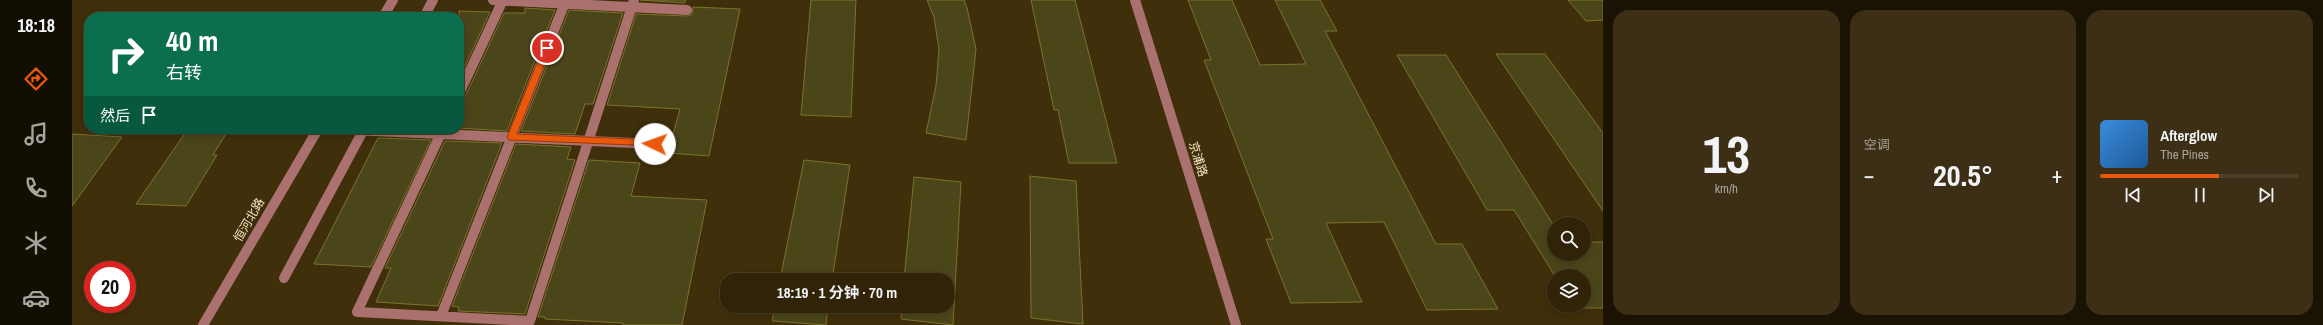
<!DOCTYPE html>
<html lang="zh">
<head>
<meta charset="utf-8">
<style>
	:root { --surface:#302308; --page:#3c2f16; --text:#f1f3f6; --muted:#a8a49c; --line:#4b4029; --accent:#ea580c }
	body { margin:0; font-family:"Archivo Narrow","Noto Sans SC",sans-serif; background:var(--page); color:var(--text); height:100vh; display:flex; flex-direction:column; font-size:15px; white-space:nowrap }
	* { box-sizing:border-box; margin:0 }
	p { font-size:13px; color:var(--muted) }
	.icon { flex:none; width:22px; height:22px; fill:none; stroke:currentColor; stroke-width:2; stroke-linecap:round; stroke-linejoin:round }
	.map { position:relative; flex:1; overflow:hidden }
	.details { display:flex; flex-direction:column; gap:10px; padding:10px; background:#1a1304; width:720px }
	.details>* { flex:none }
	.guide { position:absolute; left:12px; top:12px; width:380px; height:122px; border-radius:16px; box-shadow:0 2px 10px #0003,0 0 0 1px var(--line); background:#0b6e4f; color:#fff; overflow:hidden }
	.tools { position:absolute; left:1475px; top:217px; display:grid; gap:8px }
	.tools a { display:grid; place-items:center; width:44px; height:44px; border-radius:50%; background:var(--surface); box-shadow:0 2px 10px #0003,0 0 0 1px var(--line); font-size:20px }
	.speed { position:absolute; left:12px; top:261px; display:flex; gap:8px; font-size:20px; font-weight:700; text-align:center }
	.speed>* { display:grid; place-content:center; width:52px; height:52px; border-radius:50%; background:var(--surface); box-shadow:0 2px 10px #0003,0 0 0 1px var(--line); line-height:1 }
	.speed .limit { border:6px solid #d22; background:#fff; color:#111 }
	.pin { position:absolute; display:grid; place-items:center; width:34px; height:34px; color:#fff; margin:-17px; border:2px solid #fff; border-radius:50%; box-shadow:0 1px 4px #0007 }
	.me { position:absolute; width:44px; margin:-22px; rotate:273deg; stroke-linejoin:round; filter:drop-shadow(0 0 3px #0008) }
	.turn { display:flex; align-items:center; gap:14px; height:84px; padding:0 16px; font-size:18px }
	.turn .icon { width:52px; height:52px; stroke-width:2.5 }
	.turn b { display:block; font-size:28px; line-height:34px }
	.then { display:flex; align-items:center; height:38px; padding:0 16px; background:#0003; gap:8px; font-size:15px }
	.big { font-size:30px; font-weight:700; line-height:1.1 }
	.details .widget { flex:1; display:flex; flex-direction:column; justify-content:center; gap:6px; min-width:0; padding:0 14px; border-radius:16px; background:var(--page) }
	.details .dial { align-items:center; gap:0 }
	.dial b { font-size:52px; line-height:1 }
	.song { display:flex; align-items:center; gap:12px }
	.cover { width:48px; height:48px; border-radius:6px; background:linear-gradient(135deg,hsl(210 70% 55%),hsl(210 70% 35%)) }
	.played { height:4px; border-radius:2px; background:linear-gradient(90deg,var(--accent) 60%,var(--line) 60%) }
	.keys { display:flex; justify-content:space-around; direction:ltr }
	.heat { display:flex; justify-content:space-between; align-items:center; font-size:22px; direction:ltr }
	.details .tiles { flex:1; display:grid; gap:10px; grid-template-columns:repeat(3,1fr) }
	.trip { position:absolute; left:648px; top:273px; width:234px; height:40px; border-radius:16px; background:var(--surface); box-shadow:0 2px 10px #0003,0 0 0 1px var(--line); font-weight:700; line-height:40px; text-align:center }
	main { display:flex; flex:1; min-height:0 }
	.dock { display:flex; flex-direction:column; width:72px; justify-content:space-around; align-items:center; background:#130e03; color:var(--muted) }
	.dock .icon { width:28px; height:28px }
	.dock .current { color:var(--accent) }
	.dock b { font-size:18px; color:var(--text) }
	.map>svg:first-child { display:block }
	.building { fill:#4b461a; stroke:#7c732b }
	.lines { fill:none; stroke-linecap:round; stroke-linejoin:round }
	.minor { stroke:#ab716e; stroke-width:10 }
	.route { fill:#ea580c; stroke:#983908 }
	.labels { text-anchor:middle; dominant-baseline:central; stroke-width:4; stroke-linejoin:round; paint-order:stroke }
	.street-label { font-size:12px; fill:#f4e3c2; stroke:#402f0b }
</style>
</head>
<body>
<main>
<nav class="dock">
<b>18:18</b>
<svg class="icon current" aria-label="directions" viewBox="0 0 24 24"><path d="M12 3l9 9-9 9-9-9zM9 14v-3h6M13 9l2 2-2 2"/></svg>
<svg class="icon" aria-label="music" viewBox="0 0 24 24"><path d="M9 18V5l10-2v13"/><circle cx="6" cy="18" r="3"/><circle cx="16" cy="16" r="3"/></svg>
<svg class="icon" aria-label="phone" viewBox="0 0 24 24"><path d="M5 4h4l2 5-3 2q2 4 5 5l2-3 5 2v4C11 20 4 13 5 4z"/></svg>
<svg class="icon" aria-label="climate" viewBox="0 0 24 24"><path d="M12 3v18M4 7l16 10M4 17L20 7"/></svg>
<svg class="icon" aria-label="car" viewBox="0 0 24 24"><path d="M5 17H2v-5l4-1 3-4h7l3 4 3 1v5h-3M9 17h6M6 11h13"/><circle cx="7" cy="17" r="2"/><circle cx="17" cy="17" r="2"/></svg>
</nav>
<div class="map">
<svg width="1531" height="325" viewBox="0 0 1531 325">
	<rect width="100%" height="100%" fill="#402f0b"/>
	<!-- building -->
	<path class="building" d="M568,0H614L613,3Z
		M739,0H784L779,117L729,115Z
		M855,0H892L895,8L904,49L894,140L854,133L864,86L867,49L862,17Z
		M959,0H1003L1045,163H997L986,110H982Z
		M1116,0H1160L1188,65L1234,64L1203,0H1248L1265,31H1253L1364,244H1390L1426,309L1355,310L1312,222L1254,223L1290,302L1219,303L1194,239H1201L1132,60H1139Z
		M1496,0H1531V20L1514,21Z
		M621,7L668,9L637,156L596,153L608,109L535,105L564,14L615,16L620,14Z
		M453,8L483,10L435,131L387,128V100L393,97L432,13H453Z
		M497,10L551,13L521,104H513L503,134L449,131Z
		M387,11L418,12L387,79Z
		M1424,54H1473L1531,133V211Z
		M1325,55H1374L1482,226V254H1512V242H1531V308H1503L1501,306H1512V276H1483L1442,210H1415Z
		M116,129H157L141,155H145L114,206L64,204Z
		M0,134L50,137L0,206Z
		M306,138L359,140L299,267L242,264Z
		M373,141L430,143L366,306L304,302L319,268H313Z
		M444,144L499,147L495,159L503,160L453,314L386,311L387,307L380,306Z
		M517,160L568,163L559,196L635,200L610,325H551V323L473,319V317H466Z
		M732,160L778,165L760,280H708Z
		M958,176L1004,181L1011,324L959,318Z
		M842,177L889,182L881,325L829,319L830,306H875V280H832Z
		M703,306H756L754,325L700,321Z"/>
	<g class="lines">
		<!-- minor -->
		<path class="minor" d="M421,0L615,10
			M1063,0L1164,325
			M311,17L321,0
			M352,17L361,0
			M387,94L431,0
			M260,129L583,144
			M371,129L285,312L458,321L562,0
			M212,278L292,129
			M369,316L494,0
			M131,325L246,129"/>
	</g>
	<!-- route -->
	<path class="route" d="M475,45L479,48L445,134L583,140L586,142V146L437,140L435,137L471,48Z"/>
	<g class="labels">
		<!-- street labels -->
		<g class="street-label">
			<text transform="translate(1126 159) rotate(73)">京浦路</text>
			<text transform="translate(177 220) rotate(-60)">恒河北路</text>
		</g>
	</g>
</svg>
<div class="tools">
<a><svg class="icon" aria-label="search" viewBox="0 0 24 24"><circle cx="10" cy="10" r="6"/><path d="M15 15l6 6"/></svg></a>
<a><svg class="icon" aria-label="layers" viewBox="0 0 24 24"><path d="M12 4l9 5-9 5-9-5zM3 14l9 5 9-5"/></svg></a>
</div>
<div class="speed"><div class="limit">20</div></div>
<div class="pin" style="left:475px;top:48px;background:#d93025"><svg class="icon" aria-label="arrive" viewBox="0 0 24 24"><path d="M6 21V4h12l-3 4 3 4H6"/></svg></div>
<svg class="me" style="left:583px;top:144px" viewBox="-20 -20 40 40"><circle r="19" fill="#fff"/><path d="M0-13L10 11 0 6-10 11z" fill="#ea580c"/></svg>
<div class="trip">18:19 · 1 分钟 · 70 m</div>
<div class="guide">
<div class="turn"><svg class="icon" aria-label="right" viewBox="0 0 24 24"><path d="M7 20v-9h11M14 6l5 5-5 5"/></svg><div><b>40 m</b>右转</div></div>
<div class="then">然后<svg class="icon" aria-label="arrive" viewBox="0 0 24 24"><path d="M6 21V4h12l-3 4 3 4H6"/></svg></div>
</div>
</div>
<section class="details">
<div class="tiles">
<div class="widget dial"><b>13</b><p>km/h</p></div>
<div class="widget"><p>空调</p>
<div class="heat"><a>−</a><b class="big">20.5°</b><a>+</a></div>
</div>
<div class="widget">
<div class="song"><i class="cover"></i><div><b>Afterglow</b><p>The Pines</p></div></div>
<div class="played"></div>
<div class="keys"><svg class="icon" aria-label="previous" viewBox="0 0 24 24"><path d="M18 5L8 12l10 7zM5 5v14"/></svg><svg class="icon" aria-label="pause" viewBox="0 0 24 24"><path d="M8 5v14M16 5v14"/></svg><svg class="icon" aria-label="next" viewBox="0 0 24 24"><path d="M6 5l10 7-10 7zM19 5v14"/></svg></div>
</div>
</div>
</section>
</main>
</body>
</html>
